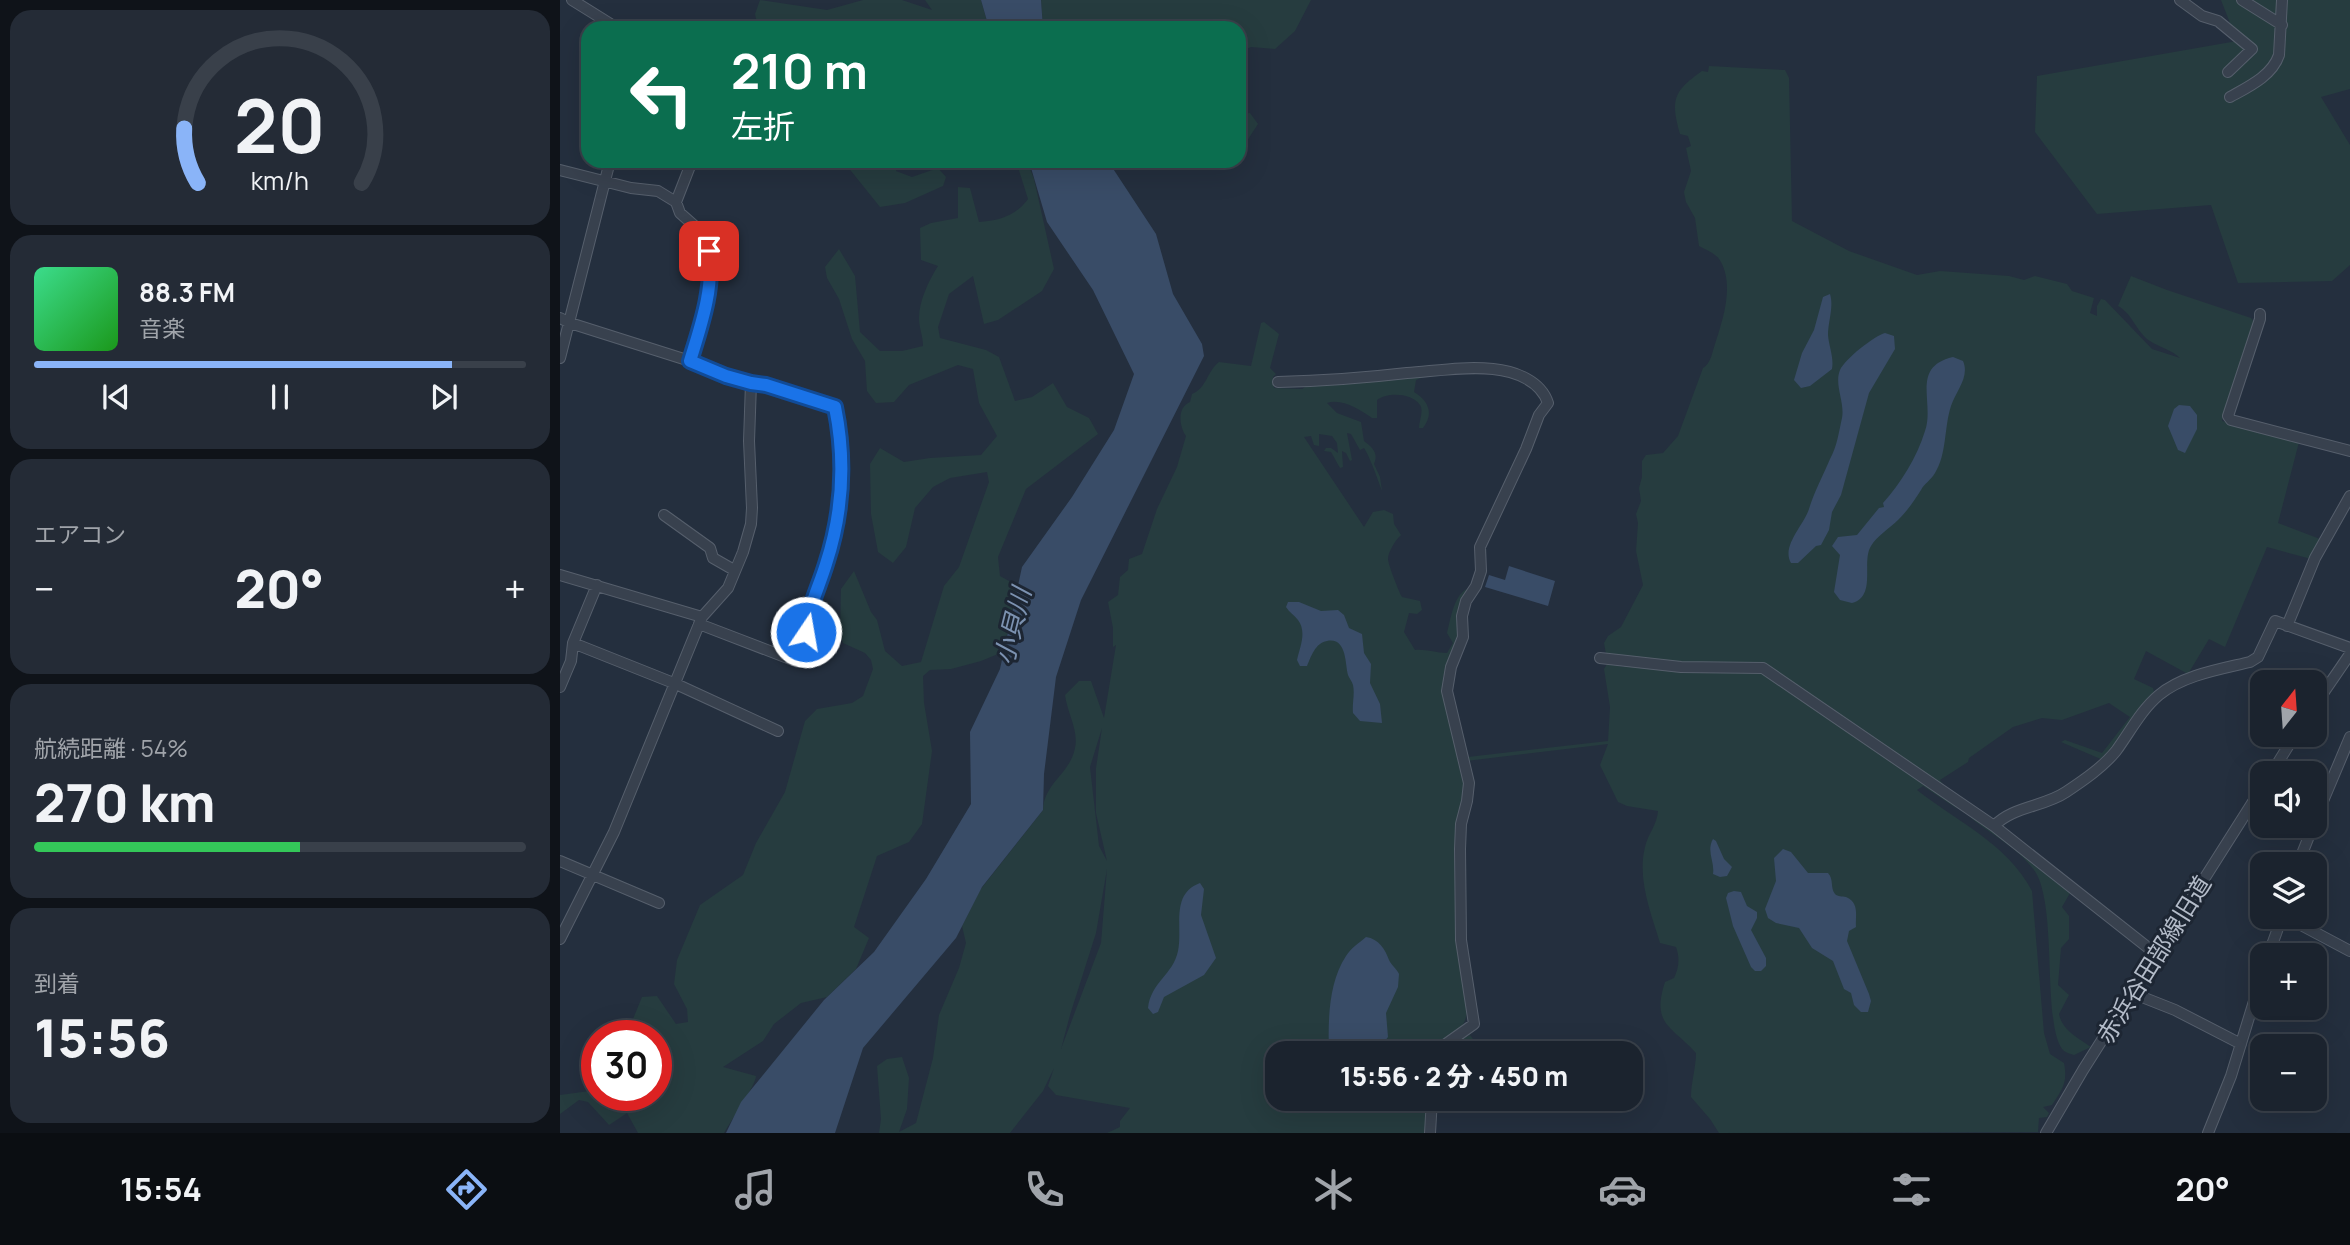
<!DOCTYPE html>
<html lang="ja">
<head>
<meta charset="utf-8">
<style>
	:root { --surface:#1b232e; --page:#242b36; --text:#f1f3f6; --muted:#a0a4aa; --line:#39404a; --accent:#8ab4f8 }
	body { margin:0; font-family:Manrope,"Noto Sans JP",sans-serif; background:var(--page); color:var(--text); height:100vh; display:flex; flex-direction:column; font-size:26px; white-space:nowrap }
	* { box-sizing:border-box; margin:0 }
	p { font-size:23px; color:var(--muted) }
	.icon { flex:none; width:38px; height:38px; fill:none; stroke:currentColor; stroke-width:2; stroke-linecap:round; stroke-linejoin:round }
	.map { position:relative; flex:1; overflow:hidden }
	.sheet { display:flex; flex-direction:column; gap:10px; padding:10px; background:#0f1319; width:560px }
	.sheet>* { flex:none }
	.guide { position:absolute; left:21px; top:21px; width:665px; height:147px; border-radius:21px; box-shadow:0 7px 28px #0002,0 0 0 2px var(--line); background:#0b6e4f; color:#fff; overflow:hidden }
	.needle { width:46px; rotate:17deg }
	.tools { position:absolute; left:1690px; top:670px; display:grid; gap:14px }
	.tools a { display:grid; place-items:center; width:77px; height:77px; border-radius:14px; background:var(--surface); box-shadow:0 7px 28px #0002,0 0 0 2px var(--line); font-size:35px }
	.speed { position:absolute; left:21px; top:1020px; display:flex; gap:14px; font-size:35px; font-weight:700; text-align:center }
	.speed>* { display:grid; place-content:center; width:91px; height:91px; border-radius:50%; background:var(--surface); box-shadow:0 7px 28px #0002,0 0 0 2px var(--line); line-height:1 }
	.speed .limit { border:10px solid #d22; background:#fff; color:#111 }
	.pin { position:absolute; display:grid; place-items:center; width:60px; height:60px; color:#fff; margin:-30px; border-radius:14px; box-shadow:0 4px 10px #0006 }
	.me { position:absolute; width:77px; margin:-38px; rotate:12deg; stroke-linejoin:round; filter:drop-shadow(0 0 5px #0008) }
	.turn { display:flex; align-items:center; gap:24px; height:147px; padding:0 35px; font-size:32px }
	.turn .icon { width:91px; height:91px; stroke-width:2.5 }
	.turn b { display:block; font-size:49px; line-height:60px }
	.big { font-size:52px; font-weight:800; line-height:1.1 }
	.sheet .widget { flex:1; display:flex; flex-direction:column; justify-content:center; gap:10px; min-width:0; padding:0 24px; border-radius:21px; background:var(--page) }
	.sheet .dial { align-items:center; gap:0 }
	.dial svg { height:182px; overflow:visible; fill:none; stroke:var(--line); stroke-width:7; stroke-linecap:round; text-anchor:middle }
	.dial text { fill:var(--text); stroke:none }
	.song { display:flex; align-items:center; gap:21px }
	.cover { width:84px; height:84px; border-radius:10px; background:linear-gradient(135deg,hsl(150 70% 55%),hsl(120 70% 35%)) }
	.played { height:7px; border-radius:4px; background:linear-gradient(90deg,var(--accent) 85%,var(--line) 85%) }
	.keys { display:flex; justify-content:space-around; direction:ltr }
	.heat { display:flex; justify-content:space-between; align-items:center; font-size:38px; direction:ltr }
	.charge { height:10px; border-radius:5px; background:linear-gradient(90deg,#34c759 54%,var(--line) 0) }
	.trip { position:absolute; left:705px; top:1041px; width:378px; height:70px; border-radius:21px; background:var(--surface); box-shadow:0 7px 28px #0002,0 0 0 2px var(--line); font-weight:800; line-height:70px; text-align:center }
	.tabs { display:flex; height:112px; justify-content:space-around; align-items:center; background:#0b0e12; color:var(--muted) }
	.tabs .icon { width:49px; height:49px }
	.tabs .active { color:var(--accent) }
	.tabs b { font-size:32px; color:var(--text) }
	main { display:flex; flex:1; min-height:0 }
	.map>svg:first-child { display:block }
	.green { fill:#263c3f; fill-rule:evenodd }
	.water { fill:#394c67 }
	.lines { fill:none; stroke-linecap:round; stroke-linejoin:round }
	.minor-casing { stroke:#565f6c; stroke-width:12 }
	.minor { stroke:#38414e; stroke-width:10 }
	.route-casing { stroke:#114b97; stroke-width:18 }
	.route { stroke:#1a73e8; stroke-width:12 }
	.labels { text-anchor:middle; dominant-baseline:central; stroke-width:6; stroke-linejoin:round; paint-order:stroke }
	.street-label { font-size:24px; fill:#b4bcc9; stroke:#1d2633 }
	.water-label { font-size:26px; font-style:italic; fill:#7c92b1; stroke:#1d2633 }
</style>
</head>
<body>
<main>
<section class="sheet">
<div class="widget dial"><svg viewBox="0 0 100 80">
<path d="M14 69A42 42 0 1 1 86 69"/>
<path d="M14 69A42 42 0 0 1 8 45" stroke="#8ab4f8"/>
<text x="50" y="56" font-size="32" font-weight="700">20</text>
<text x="50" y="72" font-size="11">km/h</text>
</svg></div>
<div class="widget">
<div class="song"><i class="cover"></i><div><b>88.3 FM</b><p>音楽</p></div></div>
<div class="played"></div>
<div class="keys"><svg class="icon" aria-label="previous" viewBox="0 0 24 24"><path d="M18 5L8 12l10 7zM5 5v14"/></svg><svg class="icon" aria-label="pause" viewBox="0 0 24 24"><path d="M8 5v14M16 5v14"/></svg><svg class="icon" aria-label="next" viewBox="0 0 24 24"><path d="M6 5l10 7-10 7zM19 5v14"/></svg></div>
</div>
<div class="widget"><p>エアコン</p>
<div class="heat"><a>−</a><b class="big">20°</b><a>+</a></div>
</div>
<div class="widget"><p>航続距離 · 54%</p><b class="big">270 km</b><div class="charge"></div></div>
<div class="widget"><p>到着</p><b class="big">15:56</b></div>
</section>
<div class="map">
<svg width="1790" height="1133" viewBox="0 0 1790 1133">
	<rect width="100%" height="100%" fill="#242f3e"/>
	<!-- green -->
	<path class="green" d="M200,0L267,10L303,0H342L372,10L365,0H421L429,28H198L195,14Z
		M481,0H751L735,31L715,49L691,47L679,52V28H483Z
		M1661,0H1790V89L1761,97L1790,145V265L1772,281L1678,283L1651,205L1537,214L1475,132L1477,76L1677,41Z
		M1149,66L1225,70L1229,78L1232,221L1289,251L1357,275L1380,271L1449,276L1464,280L1475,276L1507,284L1512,291L1534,298L1530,313L1537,316V306L1541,299L1545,300L1592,349L1620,358C1612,350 1599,347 1590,341C1576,332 1573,314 1558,306L1571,276L1607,290L1691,318L1694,322L1662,421L1739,442L1718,523L1760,539L1751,559L1707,547L1665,647L1649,639L1628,674L1586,651L1574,679L1593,688L1594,692L1543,760L1501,742L1505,740L1542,753L1570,717L1549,703L1502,720L1482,718L1453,727L1409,758L1408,762L1380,780L1398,806L1396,808L1363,786L1357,790C1396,821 1448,844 1472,891L1484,1033L1490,1054L1504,1063C1508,1083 1502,1089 1492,1105L1483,1107L1489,1113L1487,1117L1479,1118L1478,1132L1159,1133L1150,1119L1131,1097C1131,1082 1136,1068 1136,1053C1112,1026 1091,1025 1105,982L1114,978C1119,968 1120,958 1116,947L1100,943C1091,913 1077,879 1085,847C1088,834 1097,825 1098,811L1067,806L1058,802L1040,765L1048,744L898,762L905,788L894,853L907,1009C907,1030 888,1041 873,1053L718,1054V1099H869L867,1133H547L560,1127V1121L570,1108L496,1095L488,1086L494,1068L483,1091L450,1133H319L321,1119L317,1066L327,1059L342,1057L349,1078L347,1109L339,1132L356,1123L373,1058L379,1015L399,968L406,943L402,926L420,890L483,810C484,783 510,774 515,748C519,731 507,712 505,695L519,681H531L544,718L556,645L553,647V628L548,602L558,595L560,577L568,570L569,559L582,554L597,509L617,467L626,436C619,426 617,407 630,402L632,394C647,388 647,371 659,362L691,366L701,323L704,322L719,334L710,368L716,374L713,377L714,388L742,389L747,386L869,375L856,380L854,392C869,401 874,414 863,428H859C859,421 864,411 860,405C852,393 828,392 817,400V418H812C800,410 782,398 767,403L777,413L801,422L804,441C812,447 819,453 814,464L820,477L822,491C818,480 810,457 804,448L800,450L791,434L787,433L792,460L790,461L786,453L782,451L783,467L780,468L771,452L764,451L766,448H771L778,453L777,443L772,436L759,434V446L754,445L751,436L744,437L804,527L813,512L824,510L833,514L834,524L841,535C836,539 828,552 828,559C828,564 839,592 842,597L860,601L862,610L857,614L849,613L844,632L855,650C866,649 876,653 887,653L893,643L887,633C891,618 894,593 909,588L898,643L883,677V688L899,758L1048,741L1050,707L1044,669L1047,664L1064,667L1065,657L1046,654L1044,643L1048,636L1061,627L1083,585L1076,551L1078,523L1076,514L1081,501L1079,488L1082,477V461L1086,455L1103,453L1118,436L1143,368C1151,363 1152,353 1155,344C1163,320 1174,286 1161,262C1157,254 1147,250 1139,246L1135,218L1126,202L1124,192L1131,171L1126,148L1131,146L1128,136L1120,134C1110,99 1114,91 1142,71L1148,72ZM542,728L536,768V813L547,861L539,846L530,767ZM547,869L541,943L501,1049L510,1015L536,933Z
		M690,113L698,124L679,153V114Z
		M283,161H339L336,171L352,177L378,168L386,177L383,186L345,203L320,207Z
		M456,161H467L474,179L494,269L482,291L438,320L424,324L413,276L389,294L378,327L380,338L426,350L439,357L455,401L472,397L493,383L507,407L529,418L538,434L466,489L438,557L440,576L458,586L443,652L421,661L391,669L370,670L363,676L364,703L372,751L362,824L349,842L317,856L294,927L309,938L296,969L267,997L241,1003L214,1024L203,1041L163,1067L196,1076C196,1085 170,1122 164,1133H78L67,1113L49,1125L28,1102L19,1100L0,1114V1095L37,1090V1096H96V1036H66L82,997L97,996L116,1024L128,1022L127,1009L114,984L117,960L140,905L183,875L196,843L225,792L245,721L257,709L292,703L303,696L313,669L311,660L305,653L283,643L280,634L281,589L294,571L311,612L317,620L325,651L342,666L361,662L384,586L399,567L429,482L427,472L390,478L373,487L355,508L346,547L333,563L318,552L311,514L310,464L320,448L344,462L370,458L421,455L437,436L419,403L413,369L398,365L349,385L334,402L316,403L307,391L305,361L292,339L279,299L267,278L265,267L279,249L295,276L300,332L320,351H342L363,346C363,336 359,328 359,318C359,301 369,280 378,266L361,260L360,228L371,223L398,218V187L410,188L419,222C438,221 456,216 468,199Z
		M1410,814L1427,825L1510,893L1502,907L1509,916V939L1501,948L1498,985L1509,995L1499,1014C1502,1030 1518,1038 1531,1047L1514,1055C1511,1054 1507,1053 1504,1051C1481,1029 1499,904 1474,870C1459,849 1431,834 1411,818Z
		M910,1035L913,1039L912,1053L885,1054L898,1041Z"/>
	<!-- water -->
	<path class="water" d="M421,0H481L483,28H429Z
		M469,161H548L596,234L613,294L642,344L644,356L521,600L496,677L484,774L483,810L422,887L396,938L303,1048L275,1133H166L181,1102L264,1000L314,952L366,879L411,804L410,732L440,669L462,567L512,497L554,430L574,374L533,290L487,222Z
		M1270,294C1274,307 1268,321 1268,335C1269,347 1274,357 1272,369L1250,386L1241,388L1234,380L1242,353L1254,330L1263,297Z
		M1325,333L1334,336L1335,349L1309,393L1281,495L1272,512L1269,530L1261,545L1256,546L1238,563H1231C1221,546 1244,525 1249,509C1254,492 1263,476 1270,459C1277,447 1279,431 1282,418C1285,402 1274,385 1280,370C1285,359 1314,336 1325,333Z
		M1393,357L1403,361C1410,377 1396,391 1391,406C1384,427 1387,454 1375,473C1371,480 1364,484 1361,490C1354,501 1348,510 1338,520C1330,528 1317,536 1311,546C1301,562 1317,596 1292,603L1280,600L1274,592L1280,555L1272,546L1278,537L1297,535L1319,508L1324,507L1323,503C1341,483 1357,457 1365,431C1375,403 1350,367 1393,357Z
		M1619,405L1630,406L1637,415V429L1625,453L1618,450L1608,426L1614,409Z
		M949,566L995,581L988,606L925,587L929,575L945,580Z
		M728,602H739L761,611L778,610L784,615L789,628L802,634L804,653L811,664L810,683L820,704L822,723L800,721L793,713C792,704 795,694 793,685C792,681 789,678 788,675C785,664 787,637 767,641C755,643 751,657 747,666H740L737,660C740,647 747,632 738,620C734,615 729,612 726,607Z
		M1153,839L1156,841L1164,859L1172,867L1167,876L1160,877L1153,874C1155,862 1146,851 1153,839Z
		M1223,849L1231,852L1248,873H1268C1274,879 1270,888 1275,894C1278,897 1282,896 1286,897C1300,903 1295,916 1296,927L1289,931L1287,941L1309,994L1311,1001L1308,1012H1301L1294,1005L1291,993L1284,989L1273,961L1252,948L1239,928L1216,923L1208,918L1205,909L1216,881L1214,858Z
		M640,883L644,889L641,915L656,958L644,975L604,997L598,1012L593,1014L588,1008C591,982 613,975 618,951C623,927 610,894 640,883Z
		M1174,891L1181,892L1187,906L1197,912V918L1191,930L1206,958V966L1201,971H1195L1191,967L1173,926L1166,898L1168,893Z
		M806,937C819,939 825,949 829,960C831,965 837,969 839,974L838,987L826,1013L828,1037L817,1051L812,1053H769C768,1023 768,983 786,956C791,948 799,943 806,937Z"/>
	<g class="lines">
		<defs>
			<path id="minor" d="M12,0L57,28
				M1620,0L1642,16L1658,21L1692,49L1668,72
				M1682,0L1722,25
				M1670,97C1688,87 1712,76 1719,55L1722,0
				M0,170L71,188L98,191L116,202L120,213L147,237C153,286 144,315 130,361
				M116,202L132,161
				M1700,314V319L1668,416L1671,420L1790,451
				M0,318L10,323L130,361L166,376L206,385L275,407C286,461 283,510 267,563C261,580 253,597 248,614C244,630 244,646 238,662L139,624
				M0,358L50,161
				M718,382C761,381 804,378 847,373C875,371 904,366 933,369C955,371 981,381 988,403L979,415L966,449L920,547L921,571L916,586L906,601L902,616L903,637L891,667L887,691L909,783L907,801L901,824L900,849L901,940L914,1024L883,1046L878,1054
				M104,515L150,548L153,558L174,570
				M0,575L142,617
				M1727,626L1755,558L1790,496
				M13,643L116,684L218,731
				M1040,658L1121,667L1203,668L1434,826
				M0,687L11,661L13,643L37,585
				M1755,705L1790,654
				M1711,774L1735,735
				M1755,820L1790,737
				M0,861L99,903
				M1738,864L1753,826
				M1726,917L1790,951
				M0,939L54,832L142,617L168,588L183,552L191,524L192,508L189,441L191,383
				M1598,953L1591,950L1434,826C1453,806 1484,807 1506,792C1524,780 1543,767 1556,751C1570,732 1581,710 1599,695C1623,675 1661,669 1690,662L1698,657L1715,621L1790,648
				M1708,956L1722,917
				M1572,993L1615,1010L1681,1044
				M870,1133L872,1099
				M1486,1133L1523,1070L1703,786
				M1648,1133L1671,1076L1703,972"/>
		</defs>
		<!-- minor casing -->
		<use href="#minor" class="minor-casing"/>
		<!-- minor -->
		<use href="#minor" class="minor"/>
	</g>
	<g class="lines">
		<defs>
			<path id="route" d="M149,251C154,289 141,325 130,361L166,376L191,383L206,385L275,407C286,461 283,512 266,564C259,587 248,608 246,632"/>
		</defs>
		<!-- route casing -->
		<use href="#route" class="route-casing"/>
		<!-- route -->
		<use href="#route" class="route"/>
	</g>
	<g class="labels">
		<!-- street labels -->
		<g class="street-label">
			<text transform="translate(1593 959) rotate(-58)">赤浜谷田部線旧道</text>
		</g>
		<!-- water labels -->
		<g class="water-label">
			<text transform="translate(452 626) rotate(-76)">小貝川</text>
		</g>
	</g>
</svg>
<div class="tools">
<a><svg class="needle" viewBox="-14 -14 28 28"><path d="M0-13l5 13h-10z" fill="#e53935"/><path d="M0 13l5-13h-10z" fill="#a0a4aa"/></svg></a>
<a><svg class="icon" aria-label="sound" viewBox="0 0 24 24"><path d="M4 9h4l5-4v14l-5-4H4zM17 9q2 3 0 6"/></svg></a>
<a><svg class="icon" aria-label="layers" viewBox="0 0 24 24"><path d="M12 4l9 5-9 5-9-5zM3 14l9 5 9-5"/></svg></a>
<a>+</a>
<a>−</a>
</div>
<div class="speed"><div class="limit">30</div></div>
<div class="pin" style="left:149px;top:251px;background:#d93025"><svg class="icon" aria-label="arrive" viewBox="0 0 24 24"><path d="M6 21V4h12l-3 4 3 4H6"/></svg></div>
<svg class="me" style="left:246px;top:632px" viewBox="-20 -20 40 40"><circle r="17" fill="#1a73e8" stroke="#fff" stroke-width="3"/><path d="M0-11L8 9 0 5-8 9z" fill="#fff"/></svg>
<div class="trip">15:56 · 2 分 · 450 m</div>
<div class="guide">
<div class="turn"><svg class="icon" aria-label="left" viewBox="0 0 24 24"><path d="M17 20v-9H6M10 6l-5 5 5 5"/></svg><div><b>210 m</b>左折</div></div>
</div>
</div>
</main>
<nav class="tabs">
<b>15:54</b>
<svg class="icon active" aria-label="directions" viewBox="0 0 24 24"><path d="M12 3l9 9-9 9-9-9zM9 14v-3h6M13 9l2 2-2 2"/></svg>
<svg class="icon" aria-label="music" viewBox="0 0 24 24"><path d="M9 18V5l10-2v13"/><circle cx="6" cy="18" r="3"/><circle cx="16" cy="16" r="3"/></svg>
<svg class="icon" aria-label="phone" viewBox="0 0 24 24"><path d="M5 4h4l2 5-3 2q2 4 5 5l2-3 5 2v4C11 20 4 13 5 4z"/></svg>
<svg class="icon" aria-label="climate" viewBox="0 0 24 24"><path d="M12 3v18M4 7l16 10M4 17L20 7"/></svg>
<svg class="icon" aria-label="car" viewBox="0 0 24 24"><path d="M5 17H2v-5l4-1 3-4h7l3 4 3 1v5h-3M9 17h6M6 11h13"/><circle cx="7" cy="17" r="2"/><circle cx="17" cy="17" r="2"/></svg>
<svg class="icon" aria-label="filters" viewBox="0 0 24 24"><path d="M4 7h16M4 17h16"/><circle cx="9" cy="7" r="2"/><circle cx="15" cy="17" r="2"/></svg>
<b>20°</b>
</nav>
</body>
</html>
